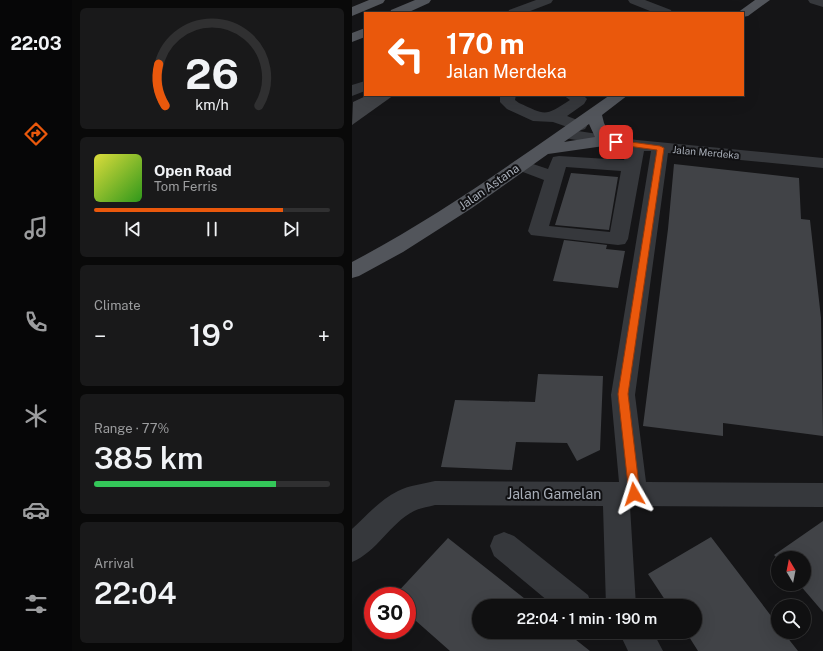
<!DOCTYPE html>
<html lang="en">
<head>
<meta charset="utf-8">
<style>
	:root { --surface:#101011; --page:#19191a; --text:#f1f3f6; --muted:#9c9d9f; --line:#303031; --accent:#ea580c }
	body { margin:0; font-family:"Public Sans",sans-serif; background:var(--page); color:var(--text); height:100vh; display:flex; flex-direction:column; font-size:15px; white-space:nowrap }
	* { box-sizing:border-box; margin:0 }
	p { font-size:13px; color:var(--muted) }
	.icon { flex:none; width:22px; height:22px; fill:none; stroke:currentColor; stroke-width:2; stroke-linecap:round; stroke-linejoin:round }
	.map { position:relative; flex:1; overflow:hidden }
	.details { display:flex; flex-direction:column; gap:8px; padding:8px; background:#090909; width:280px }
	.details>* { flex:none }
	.hud { position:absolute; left:12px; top:12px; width:380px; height:84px; border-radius:0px; box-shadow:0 4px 16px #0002,0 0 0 1px var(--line); background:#ea580c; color:#fff; overflow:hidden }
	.needle { width:26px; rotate:350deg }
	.fabs { position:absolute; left:419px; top:551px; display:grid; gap:8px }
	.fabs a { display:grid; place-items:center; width:40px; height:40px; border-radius:50%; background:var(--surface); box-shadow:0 4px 16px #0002,0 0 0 1px var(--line); font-size:20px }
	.speed { position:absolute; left:12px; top:587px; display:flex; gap:8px; font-size:20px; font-weight:700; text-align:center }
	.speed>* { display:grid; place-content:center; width:52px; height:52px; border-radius:50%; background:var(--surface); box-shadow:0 4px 16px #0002,0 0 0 1px var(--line); line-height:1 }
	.speed .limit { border:6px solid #d22; background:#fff; color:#111 }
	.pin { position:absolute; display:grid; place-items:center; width:34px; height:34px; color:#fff; margin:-17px; border-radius:8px; box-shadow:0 2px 6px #0006 }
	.me { position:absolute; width:44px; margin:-22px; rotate:354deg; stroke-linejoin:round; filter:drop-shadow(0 0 3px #0008) }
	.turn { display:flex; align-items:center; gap:14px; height:84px; padding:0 16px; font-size:18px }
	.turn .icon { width:52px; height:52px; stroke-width:2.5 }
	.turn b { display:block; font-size:28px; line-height:34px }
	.big { font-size:30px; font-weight:600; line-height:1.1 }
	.details .widget { flex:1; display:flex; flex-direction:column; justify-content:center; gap:6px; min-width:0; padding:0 14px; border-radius:6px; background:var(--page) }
	.details .dial { align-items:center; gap:0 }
	.dial svg { height:104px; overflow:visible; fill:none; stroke:var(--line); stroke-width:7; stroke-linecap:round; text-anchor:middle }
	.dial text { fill:var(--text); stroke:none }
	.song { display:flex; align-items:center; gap:12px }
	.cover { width:48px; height:48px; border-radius:6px; background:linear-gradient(135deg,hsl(60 70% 55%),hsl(110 70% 35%)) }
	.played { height:4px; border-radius:2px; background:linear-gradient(90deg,var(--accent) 80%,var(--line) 80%) }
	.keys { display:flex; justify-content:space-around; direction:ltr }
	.heat { display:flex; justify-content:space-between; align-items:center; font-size:22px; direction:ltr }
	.charge { height:6px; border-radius:3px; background:linear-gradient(90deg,#34c759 77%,var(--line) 0) }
	.trip { position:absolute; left:120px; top:599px; width:230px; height:40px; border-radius:20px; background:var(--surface); box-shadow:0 4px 16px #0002,0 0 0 1px var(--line); font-weight:600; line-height:40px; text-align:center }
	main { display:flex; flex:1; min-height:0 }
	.tabs { display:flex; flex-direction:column; width:72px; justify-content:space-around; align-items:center; background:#060607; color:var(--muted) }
	.tabs .icon { width:28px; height:28px }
	.tabs .current { color:var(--accent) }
	.tabs b { font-size:18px; color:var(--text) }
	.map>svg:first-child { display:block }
	.building { fill:#414347 }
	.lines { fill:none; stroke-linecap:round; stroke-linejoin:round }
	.minor { fill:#36383c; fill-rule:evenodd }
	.major { fill:#52555b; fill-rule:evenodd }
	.route { fill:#ea580c; stroke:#983908 }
	.labels { text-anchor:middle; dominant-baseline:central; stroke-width:4; stroke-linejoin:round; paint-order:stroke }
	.far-street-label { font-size:10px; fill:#a7adb7; stroke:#101012 }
	.street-label { font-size:12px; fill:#a7adb7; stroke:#101012 }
	.near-street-label { font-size:14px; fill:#a7adb7; stroke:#101012 }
</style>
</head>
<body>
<main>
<nav class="tabs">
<b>22:03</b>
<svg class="icon current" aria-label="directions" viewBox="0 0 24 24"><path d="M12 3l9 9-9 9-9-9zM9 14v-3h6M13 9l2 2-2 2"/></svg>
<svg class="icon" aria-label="music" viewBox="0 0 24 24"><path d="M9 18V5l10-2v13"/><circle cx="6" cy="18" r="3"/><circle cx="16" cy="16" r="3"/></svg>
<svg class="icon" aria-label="phone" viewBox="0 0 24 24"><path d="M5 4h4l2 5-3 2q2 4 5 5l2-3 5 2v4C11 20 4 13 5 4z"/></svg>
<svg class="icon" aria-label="climate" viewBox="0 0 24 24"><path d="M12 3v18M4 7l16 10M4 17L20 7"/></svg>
<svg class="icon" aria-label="car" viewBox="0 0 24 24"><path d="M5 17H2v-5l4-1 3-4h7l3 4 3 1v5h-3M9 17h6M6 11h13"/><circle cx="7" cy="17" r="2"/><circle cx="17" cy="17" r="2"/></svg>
<svg class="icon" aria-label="filters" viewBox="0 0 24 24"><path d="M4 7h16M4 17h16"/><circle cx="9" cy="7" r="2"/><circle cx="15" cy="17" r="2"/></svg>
</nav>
<section class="details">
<div class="widget dial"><svg viewBox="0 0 100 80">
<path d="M14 69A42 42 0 1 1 86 69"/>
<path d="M14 69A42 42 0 0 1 9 37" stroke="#ea580c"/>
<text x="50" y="56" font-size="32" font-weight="700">26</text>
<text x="50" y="72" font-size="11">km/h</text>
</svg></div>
<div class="widget">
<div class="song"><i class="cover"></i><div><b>Open Road</b><p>Tom Ferris</p></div></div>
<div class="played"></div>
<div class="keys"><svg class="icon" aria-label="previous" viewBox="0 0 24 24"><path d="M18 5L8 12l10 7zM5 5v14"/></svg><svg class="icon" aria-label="pause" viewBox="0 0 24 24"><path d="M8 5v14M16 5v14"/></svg><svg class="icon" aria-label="next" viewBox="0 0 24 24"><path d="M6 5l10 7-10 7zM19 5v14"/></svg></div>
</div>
<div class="widget"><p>Climate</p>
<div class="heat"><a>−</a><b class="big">19°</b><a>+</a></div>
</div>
<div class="widget"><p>Range · 77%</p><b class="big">385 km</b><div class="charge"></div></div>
<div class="widget"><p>Arrival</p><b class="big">22:04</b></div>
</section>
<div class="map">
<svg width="471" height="651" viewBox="0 0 471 651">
	<rect width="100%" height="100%" fill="#151517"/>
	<!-- building -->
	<path class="building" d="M16,95H42L0,125L1,102Z
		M322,164L447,178L449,219L458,220L469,318L471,436L371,423V436L291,426L316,229Z
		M219,173L266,177L257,230L203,225Z
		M212,240L255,245L254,249L273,251L266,288L201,281Z
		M186,374L251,376L248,450L225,461L215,443L164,442L160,470L89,467L103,400L183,402Z
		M471,521V612L447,584H452V558L426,559L422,555Z
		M359,537L426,625V632H431L446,651H346L334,632H343V606H317L296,574Z
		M96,538L182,606H127V632H214L238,651H98L55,613V596H42Z"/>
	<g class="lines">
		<!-- minor -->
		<path class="minor" d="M184,0H201L199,3L173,13H156L157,10Z
			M276,0H293L319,10L320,13H303L278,3Z
			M456,0H471V7L458,3Z
			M13,81V91L0,96V85Z
			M148,95H164L163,100L167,103C194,115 192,117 218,100L211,95H231L235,99L232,104L215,116L233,123L235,126L233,129L227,131L201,122L181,121L155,109L148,102Z
			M213,129L285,140L471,158V168L316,153L283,395L294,482L471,483V507L278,506L284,606H254L251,506L83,505C76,507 68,508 62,511C38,523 25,552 0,562V529C14,516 29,499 46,491C58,485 71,484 83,481L267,482L259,395L299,151H292L276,239L273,244L266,245L179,235L176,231L192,180L163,169L160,165L163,161L169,160L196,169L201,157L207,156L272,160L276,149L207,137L205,134L207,131ZM214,167L269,171L258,232L197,226Z
			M152,532L162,536L236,595L240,606H202L142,556L138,546L142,536Z
			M267,632H301L311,651H276Z"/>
		<!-- major -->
		<path class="major" d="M17,0H33L31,3L0,16V7Z
			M63,0H79L77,3L55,13H38L39,10Z
			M403,0H418L396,16L391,17V13H385Z
			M13,28V37L0,42V33Z
			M258,95H276L250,115L252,123L261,141L259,145L196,154L120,208L51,252L7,276L0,278V262C91,214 174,153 258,95ZM237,124L243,137L212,142Z"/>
	</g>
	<!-- route -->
	<path class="route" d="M264,140L308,146L312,148L276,394L288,494L286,498L282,500L278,498L277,494L266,394L305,150L261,144L260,142Z"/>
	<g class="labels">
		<!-- far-street labels -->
		<g class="far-street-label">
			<text transform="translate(354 152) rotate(5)">Jalan Merdeka</text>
		</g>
		<!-- street labels -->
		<g class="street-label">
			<text transform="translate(137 187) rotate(-35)">Jalan Astana</text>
		</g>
		<!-- near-street labels -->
		<g class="near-street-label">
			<text x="202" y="494">Jalan Gamelan</text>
		</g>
	</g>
</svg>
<div class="fabs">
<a><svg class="needle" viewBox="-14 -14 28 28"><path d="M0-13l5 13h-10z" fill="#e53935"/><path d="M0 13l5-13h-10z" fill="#9c9d9f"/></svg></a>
<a><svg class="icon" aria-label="search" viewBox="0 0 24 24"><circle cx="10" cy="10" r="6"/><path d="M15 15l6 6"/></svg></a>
</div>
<div class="speed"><div class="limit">30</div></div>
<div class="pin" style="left:264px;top:142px;background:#d93025"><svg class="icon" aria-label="arrive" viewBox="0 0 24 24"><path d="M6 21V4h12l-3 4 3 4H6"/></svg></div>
<svg class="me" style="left:282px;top:494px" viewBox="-20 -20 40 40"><path d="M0-17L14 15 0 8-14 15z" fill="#ea580c" stroke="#fff" stroke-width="4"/></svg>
<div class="trip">22:04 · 1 min · 190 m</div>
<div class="hud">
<div class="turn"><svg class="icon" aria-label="left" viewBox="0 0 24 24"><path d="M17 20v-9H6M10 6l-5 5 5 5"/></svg><div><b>170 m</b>Jalan Merdeka</div></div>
</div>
</div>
</main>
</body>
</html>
